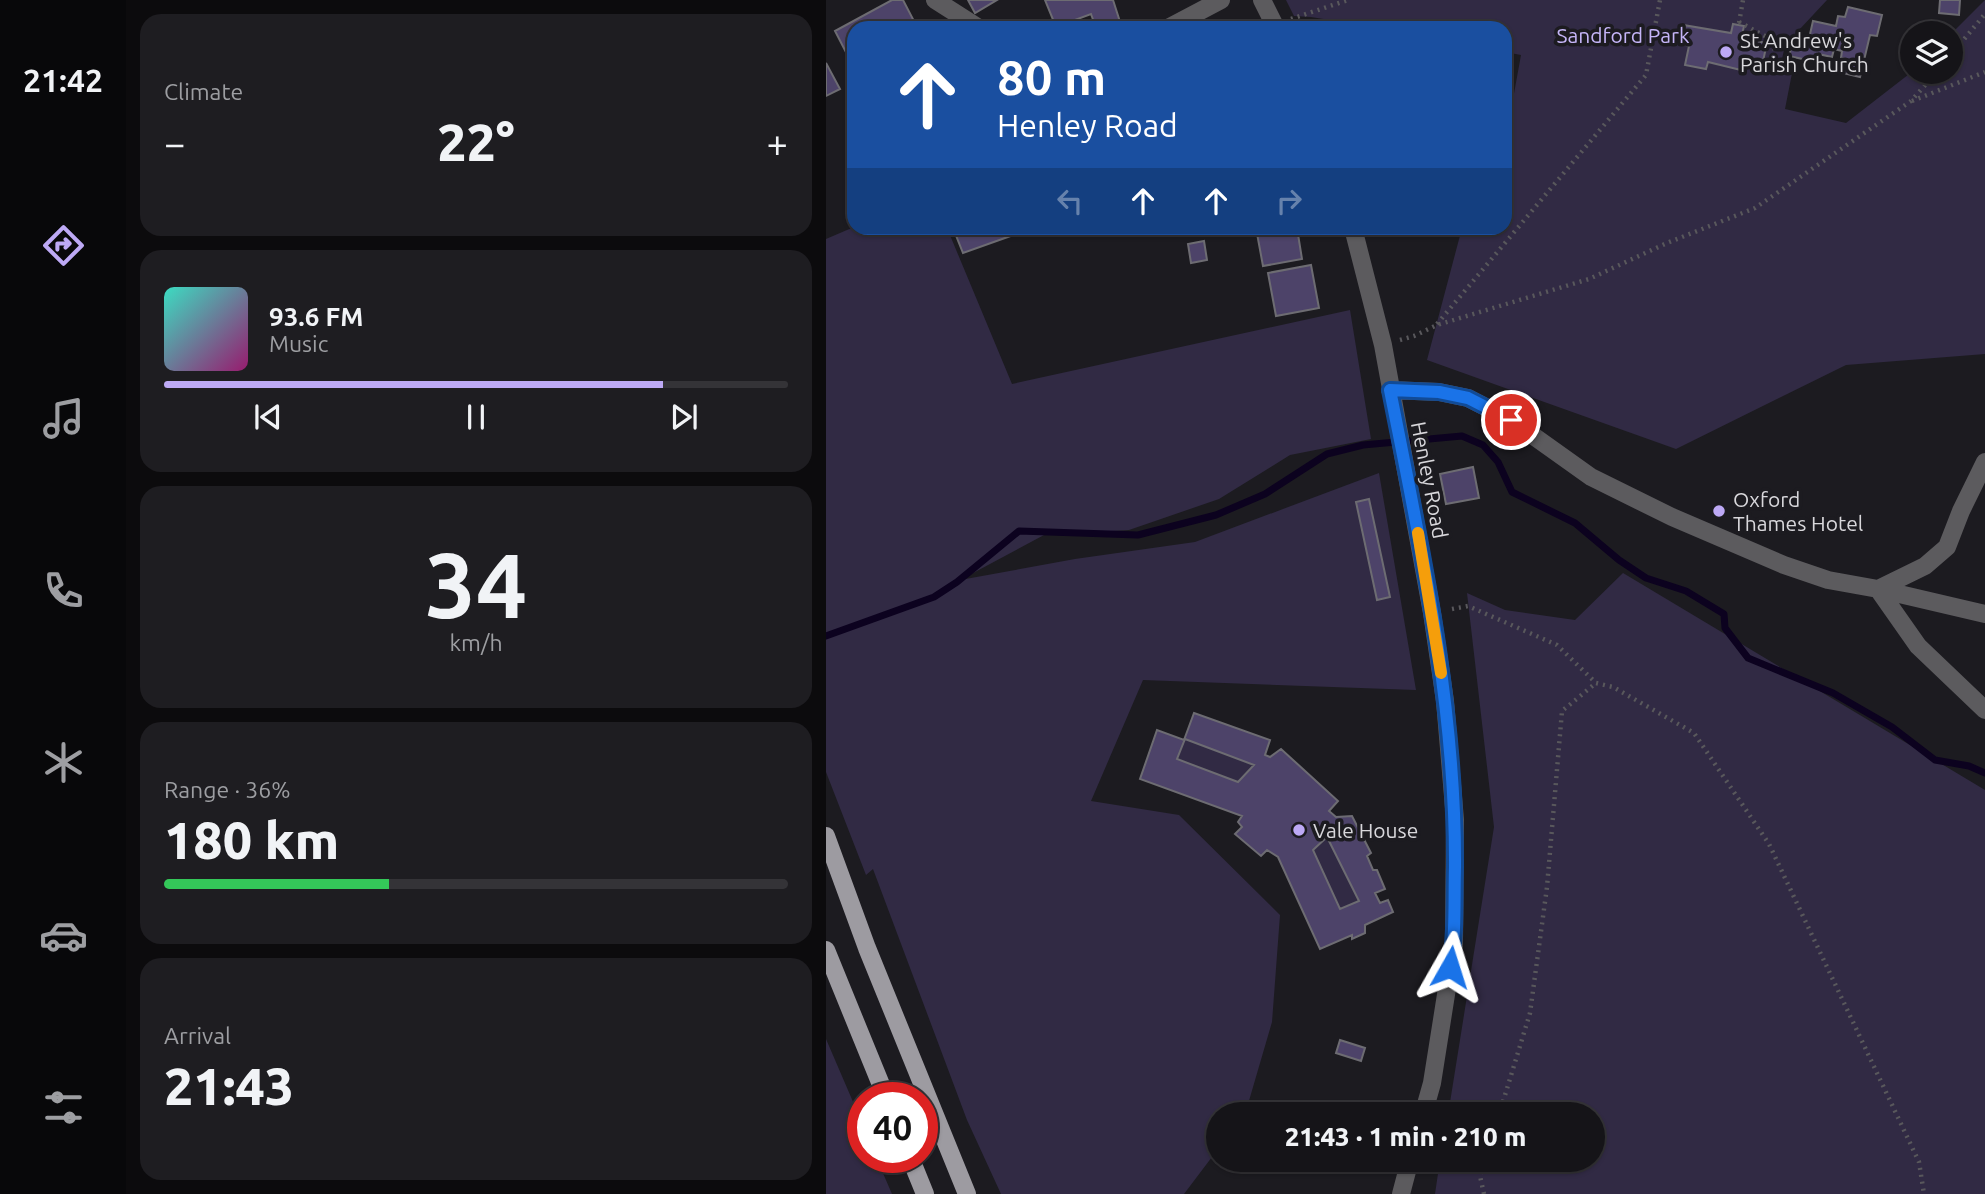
<!DOCTYPE html>
<html lang="en">
<head>
<meta charset="utf-8">
<style>
	:root { --surface:#151418; --page:#1e1d21; --text:#f1f3f6; --muted:#9d9ea2; --line:#343337; --accent:#bda9f5 }
	body { margin:0; font-family:Ubuntu,sans-serif; background:var(--page); color:var(--text); height:100vh; display:flex; flex-direction:column; font-size:26px; white-space:nowrap }
	* { box-sizing:border-box; margin:0 }
	p { font-size:23px; color:var(--muted) }
	.icon { flex:none; width:38px; height:38px; fill:none; stroke:currentColor; stroke-width:2; stroke-linecap:round; stroke-linejoin:round }
	.map { position:relative; flex:1; overflow:hidden }
	.panel { display:flex; flex-direction:column; gap:14px; padding:14px; background:#0c0b0d; width:700px }
	.panel>* { flex:none }
	.top-card { position:absolute; left:21px; top:21px; width:665px; height:214px; border-radius:21px; box-shadow:0 2px 5px #0004,0 0 0 2px var(--line); background:#1a4fa0; color:#fff; overflow:hidden }
	.fabs { position:absolute; left:1074px; top:21px; display:grid; gap:14px }
	.fabs a { display:grid; place-items:center; width:63px; height:63px; border-radius:50%; background:var(--surface); box-shadow:0 2px 5px #0004,0 0 0 2px var(--line); font-size:35px }
	.speed { position:absolute; left:21px; top:1082px; display:flex; gap:14px; font-size:35px; font-weight:700; text-align:center }
	.speed>* { display:grid; place-content:center; width:91px; height:91px; border-radius:50%; background:var(--surface); box-shadow:0 2px 5px #0004,0 0 0 2px var(--line); line-height:1 }
	.speed .limit { border:10px solid #d22; background:#fff; color:#111 }
	.pin { position:absolute; display:grid; place-items:center; width:60px; height:60px; color:#fff; margin:-30px; border:4px solid #fff; border-radius:50%; box-shadow:0 2px 7px #0007 }
	.me { position:absolute; width:77px; margin:-38px; rotate:6deg; stroke-linejoin:round; filter:drop-shadow(0 0 5px #0008) }
	.turn { display:flex; align-items:center; gap:24px; height:147px; padding:0 35px; font-size:32px }
	.turn .icon { width:91px; height:91px; stroke-width:2.5 }
	.turn b { display:block; font-size:49px; line-height:60px }
	.lanes { display:flex; align-items:center; height:66px; padding:0 35px; background:#0003; justify-content:center; gap:35px; direction:ltr }
	.lanes .off { opacity:.35 }
	.big { font-size:52px; font-weight:800; line-height:1.1 }
	.panel .tile { flex:1; display:flex; flex-direction:column; justify-content:center; gap:10px; min-width:0; padding:0 24px; border-radius:21px; background:var(--page) }
	.panel .dial { align-items:center; gap:0 }
	.dial b { font-size:91px; line-height:1 }
	.song { display:flex; align-items:center; gap:21px }
	.cover { width:84px; height:84px; border-radius:10px; background:linear-gradient(135deg,hsl(170 70% 55%),hsl(320 70% 35%)) }
	.played { height:7px; border-radius:4px; background:linear-gradient(90deg,var(--accent) 80%,var(--line) 80%) }
	.keys { display:flex; justify-content:space-around; direction:ltr }
	.heat { display:flex; justify-content:space-between; align-items:center; font-size:38px; direction:ltr }
	.charge { height:10px; border-radius:5px; background:linear-gradient(90deg,#34c759 36%,var(--line) 0) }
	.trip { position:absolute; left:380px; top:1102px; width:399px; height:70px; border-radius:35px; background:var(--surface); box-shadow:0 2px 5px #0004,0 0 0 2px var(--line); font-weight:800; line-height:70px; text-align:center }
	main { display:flex; flex:1; min-height:0 }
	.tab-bar { display:flex; flex-direction:column; width:126px; justify-content:space-around; align-items:center; background:#08080a; color:var(--muted) }
	.tab-bar .icon { width:49px; height:49px }
	.tab-bar .on { color:var(--accent) }
	.tab-bar b { font-size:32px; color:var(--text) }
	.map>svg:first-child { display:block }
	.green { fill:#312a44 }
	.lines { fill:none; stroke-linecap:round; stroke-linejoin:round }
	.stream { stroke:#0c021f; stroke-width:7 }
	.building { fill:#4d4369; stroke:#6d6c72; stroke-width:2; fill-rule:evenodd }
	.path { stroke:#59585c; stroke-width:4.5; stroke-dasharray:2 5; stroke-linecap:butt }
	.minor { stroke:#5c5b5e; stroke-width:18 }
	.major { stroke:#9d9ba1; stroke-width:18 }
	.route-casing { stroke:#114b97; stroke-width:18 }
	.route { stroke:#1a73e8; stroke-width:12 }
	.slow { stroke:#f59e0b; stroke-width:12 }
	.poi-dot { fill:#bda9f5; stroke:#1c1b20; stroke-width:2.5 }
	.labels { text-anchor:middle; dominant-baseline:central; stroke-width:7; stroke-linejoin:round; paint-order:stroke }
	.park-label { font-size:21px; fill:#c5b5f7; stroke:#1c1b20 }
	.poi-label { font-size:21px; fill:#d8d7db; stroke:#1c1b20; text-anchor:start }
	.street-label { font-size:21px; fill:#d8d7db; stroke:#1c1b20 }
</style>
</head>
<body>
<main>
<nav class="tab-bar">
<b>21:42</b>
<svg class="icon on" aria-label="directions" viewBox="0 0 24 24"><path d="M12 3l9 9-9 9-9-9zM9 14v-3h6M13 9l2 2-2 2"/></svg>
<svg class="icon" aria-label="music" viewBox="0 0 24 24"><path d="M9 18V5l10-2v13"/><circle cx="6" cy="18" r="3"/><circle cx="16" cy="16" r="3"/></svg>
<svg class="icon" aria-label="phone" viewBox="0 0 24 24"><path d="M5 4h4l2 5-3 2q2 4 5 5l2-3 5 2v4C11 20 4 13 5 4z"/></svg>
<svg class="icon" aria-label="climate" viewBox="0 0 24 24"><path d="M12 3v18M4 7l16 10M4 17L20 7"/></svg>
<svg class="icon" aria-label="car" viewBox="0 0 24 24"><path d="M5 17H2v-5l4-1 3-4h7l3 4 3 1v5h-3M9 17h6M6 11h13"/><circle cx="7" cy="17" r="2"/><circle cx="17" cy="17" r="2"/></svg>
<svg class="icon" aria-label="filters" viewBox="0 0 24 24"><path d="M4 7h16M4 17h16"/><circle cx="9" cy="7" r="2"/><circle cx="15" cy="17" r="2"/></svg>
</nav>
<section class="panel">
<div class="tile"><p>Climate</p>
<div class="heat"><a>−</a><b class="big">22°</b><a>+</a></div>
</div>
<div class="tile">
<div class="song"><i class="cover"></i><div><b>93.6 FM</b><p>Music</p></div></div>
<div class="played"></div>
<div class="keys"><svg class="icon" aria-label="previous" viewBox="0 0 24 24"><path d="M18 5L8 12l10 7zM5 5v14"/></svg><svg class="icon" aria-label="pause" viewBox="0 0 24 24"><path d="M8 5v14M16 5v14"/></svg><svg class="icon" aria-label="next" viewBox="0 0 24 24"><path d="M6 5l10 7-10 7zM19 5v14"/></svg></div>
</div>
<div class="tile dial"><b>34</b><p>km/h</p></div>
<div class="tile"><p>Range · 36%</p><b class="big">180 km</b><div class="charge"></div></div>
<div class="tile"><p>Arrival</p><b class="big">21:43</b></div>
</section>
<div class="map">
<svg width="1159" height="1194" viewBox="0 0 1159 1194">
	<rect width="100%" height="100%" fill="#1c1b20"/>
	<!-- green -->
	<path class="green" d="M460,0H1001L959,45L956,59L968,63L959,109L1020,123L1087,71L1125,72V34L1159,0V354L1020,365L850,449L601,360L636,228H679V132H681L695,55L679,52V28H553L485,17L468,16Z
		M28,227L121,228L186,384L524,310L545,439L464,455L393,499L303,530L218,535L134,580L249,559L369,542L553,473L590,690L317,680L265,801L353,815L454,915L446,1022L420,1111L418,1115H392V1149L358,1194H175L141,1120L47,869L40,875L0,772V239Z
		M797,573L1159,790V1194H609L614,1160H766V1115H622L668,827L641,593L679,610L749,620Z
		M359,739L428,765L412,782L351,759Z
		M501,837L533,901L514,909L487,850Z
		M0,1039L37,1125V1157H50L66,1194H0Z"/>
	<g class="lines">
		<!-- stream -->
		<path class="stream" d="M0,636L108,597L131,582L193,531L312,535L390,515L439,494L501,454L537,445L636,436L657,445L672,462L686,492L749,523L793,560L820,578L860,591L898,614L899,628L922,658L1007,693L1066,727L1109,760L1143,766L1159,773"/>
	</g>
	<!-- building -->
	<path class="building" d="M66,0H77L89,23L80,28H28V55L23,58L9,31Z
		M142,0H171L149,13Z
		M219,0H287L296,28H270L265,14L230,27Z
		M1114,0H1134L1133,15L1113,13Z
		M1022,7L1056,15L1051,36L1044,35L1034,77L1017,73L1020,59L1015,58L1016,51L1008,49L1006,57L992,54L990,62L963,56L967,40L982,43L987,21L1010,26L1012,16L1019,17Z
		M907,24L918,26L916,35L924,37L923,40L941,43L937,61L922,58L919,71L882,62L880,69L859,65L863,46L853,43L857,25L905,33Z
		M0,63L14,89L0,96Z
		M127,228H207L137,253Z
		M430,228H471L476,259L437,266Z
		M378,241L381,260L365,263L362,244Z
		M485,265L493,308L450,316L442,273Z
		M647,467L653,498L620,504L614,474Z
		M543,499L564,597L551,600L530,502Z
		M368,713L444,740L439,755L444,757L455,749L512,801L503,811L510,817L526,816L545,853L541,856L547,870H551L559,889L549,893L554,903L562,900L567,912L539,925V933L526,939V935L494,949L452,857L441,850L435,856L409,834L416,827L412,822L416,816L314,779L331,730L358,740ZM359,739L428,765L412,782L351,759ZM501,837L533,901L514,909L487,850Z
		M514,1040L539,1048L535,1061L510,1053Z"/>
	<g class="lines">
		<!-- path -->
		<path class="path" d="M465,19L522,0
			M913,22L950,42L943,74
			M913,23L917,0
			M1125,55L1159,14
			M1086,101L1159,72
			M611,324L820,75L834,0
			M574,340L588,336L611,325L763,279L841,243L929,208L1085,101L1111,72
			M626,609L642,606L731,645L770,683L787,687L868,733L943,844L1093,1162L1098,1194
			M673,1115L704,1013L721,887L736,711L770,683
			M658,1194L654,1176L659,1160"/>
		<!-- minor -->
		<path class="minor" d="M109,0L153,28
			M436,0L450,28
			M342,28L395,0
			M527,228L557,345L606,613L619,701L629,820L628,944L606,1083L597,1115
			M564,390L613,392L642,398L685,420L765,477L846,517L958,565L1002,580L1052,589L1159,614
			M1052,589L1099,566L1121,547L1135,511L1159,462
			M1052,589L1092,646L1159,710
			M575,1194L584,1160"/>
		<!-- major -->
		<path class="major" d="M0,836L41,948L141,1194
			M0,950L60,1097
			M84,1157L99,1194"/>
	</g>
	<g class="lines">
		<defs>
			<path id="route" d="M624,967C630,934 628,901 629,867C630,706 595,547 564,390L613,392L642,398L685,420"/>
		</defs>
		<!-- route casing -->
		<use href="#route" class="route-casing"/>
		<!-- route -->
		<use href="#route" class="route"/>
		<!-- slow -->
		<path class="slow" d="M592,533L615,673"/>
	</g>
	<!-- markers -->
	<g class="poi-dot">
		<circle cx="900" cy="52" r="7"/>
		<circle cx="893" cy="511" r="7"/>
		<circle cx="473" cy="830" r="7"/>
	</g>
	<g class="labels">
		<!-- park labels -->
		<g class="park-label">
			<text x="797" y="35">Sandford Park</text>
		</g>
		<!-- poi labels -->
		<g class="poi-label">
			<text x="914" y="40">St Andrew's<tspan x="914" dy="24">Parish Church</tspan></text>
			<text x="907" y="499">Oxford<tspan x="907" dy="24">Thames Hotel</tspan></text>
			<text x="487" y="830">Vale House</text>
		</g>
		<!-- street labels -->
		<g class="street-label">
			<text transform="translate(604 480) rotate(79)">Henley Road</text>
		</g>
	</g>
</svg>
<div class="fabs">
<a><svg class="icon" aria-label="layers" viewBox="0 0 24 24"><path d="M12 4l9 5-9 5-9-5zM3 14l9 5 9-5"/></svg></a>
</div>
<div class="speed"><div class="limit">40</div></div>
<div class="pin" style="left:685px;top:420px;background:#d93025"><svg class="icon" aria-label="arrive" viewBox="0 0 24 24"><path d="M6 21V4h12l-3 4 3 4H6"/></svg></div>
<svg class="me" style="left:624px;top:967px" viewBox="-20 -20 40 40"><path d="M0-17L14 15 0 8-14 15z" fill="#1a73e8" stroke="#fff" stroke-width="4"/></svg>
<div class="trip">21:43 · 1 min · 210 m</div>
<div class="top-card">
<div class="turn"><svg class="icon" aria-label="ahead" viewBox="0 0 24 24"><path d="M12 20V5M6 11l6-6 6 6"/></svg><div><b>80 m</b>Henley Road</div></div>
<div class="lanes"><svg class="icon off" aria-label="left" viewBox="0 0 24 24"><path d="M17 20v-9H6M10 6l-5 5 5 5"/></svg><svg class="icon" aria-label="ahead" viewBox="0 0 24 24"><path d="M12 20V5M6 11l6-6 6 6"/></svg><svg class="icon" aria-label="ahead" viewBox="0 0 24 24"><path d="M12 20V5M6 11l6-6 6 6"/></svg><svg class="icon off" aria-label="right" viewBox="0 0 24 24"><path d="M7 20v-9h11M14 6l5 5-5 5"/></svg></div>
</div>
</div>
</main>
</body>
</html>
